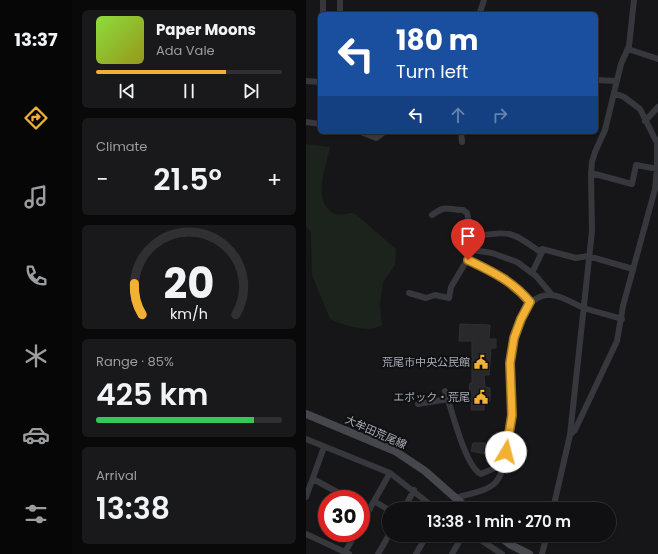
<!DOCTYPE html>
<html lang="en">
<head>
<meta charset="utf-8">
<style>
	:root { --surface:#101012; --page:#19191b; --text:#f1f3f6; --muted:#9c9d9f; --line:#303032; --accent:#f2b134 }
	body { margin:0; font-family:Poppins,"Noto Sans JP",sans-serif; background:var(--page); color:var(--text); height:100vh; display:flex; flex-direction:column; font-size:15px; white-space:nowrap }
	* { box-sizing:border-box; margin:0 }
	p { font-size:13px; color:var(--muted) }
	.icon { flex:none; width:22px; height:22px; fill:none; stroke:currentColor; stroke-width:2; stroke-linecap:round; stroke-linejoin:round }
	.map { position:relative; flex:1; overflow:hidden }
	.sheet { display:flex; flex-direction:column; gap:10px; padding:10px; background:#09090a; width:234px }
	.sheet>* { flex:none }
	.banner { position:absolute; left:12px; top:12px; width:280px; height:122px; border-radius:6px; box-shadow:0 1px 3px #0004,0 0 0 1px var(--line); background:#1a4fa0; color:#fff; overflow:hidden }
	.speed { position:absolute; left:12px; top:490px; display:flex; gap:8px; font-size:20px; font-weight:700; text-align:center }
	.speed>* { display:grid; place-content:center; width:52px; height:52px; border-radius:50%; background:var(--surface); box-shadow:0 1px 3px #0004,0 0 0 1px var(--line); line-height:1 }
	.speed .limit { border:6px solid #d22; background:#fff; color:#111 }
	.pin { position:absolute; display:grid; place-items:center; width:34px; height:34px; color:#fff; margin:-41px -17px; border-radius:50% 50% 50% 0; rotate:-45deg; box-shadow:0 0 4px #0007 }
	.pin .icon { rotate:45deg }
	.me { position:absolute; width:44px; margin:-22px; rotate:8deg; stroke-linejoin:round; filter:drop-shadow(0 0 3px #0008) }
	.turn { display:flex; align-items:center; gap:14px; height:84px; padding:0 12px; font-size:18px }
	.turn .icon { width:52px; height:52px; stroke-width:2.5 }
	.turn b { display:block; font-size:28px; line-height:34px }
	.lanes { display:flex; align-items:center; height:38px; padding:0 12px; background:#0003; justify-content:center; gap:20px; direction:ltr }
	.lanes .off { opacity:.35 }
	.big { font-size:30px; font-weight:600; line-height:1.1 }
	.sheet .tile { flex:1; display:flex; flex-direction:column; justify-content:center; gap:6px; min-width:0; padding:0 14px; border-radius:6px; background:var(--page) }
	.sheet .dial { align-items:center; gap:0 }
	.dial svg { height:104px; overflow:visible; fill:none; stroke:var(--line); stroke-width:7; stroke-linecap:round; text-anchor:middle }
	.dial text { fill:var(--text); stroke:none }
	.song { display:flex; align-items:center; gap:12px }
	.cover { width:48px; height:48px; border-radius:6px; background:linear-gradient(135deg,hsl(90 70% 55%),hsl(60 70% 35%)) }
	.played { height:4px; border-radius:2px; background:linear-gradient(90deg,var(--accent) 70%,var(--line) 70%) }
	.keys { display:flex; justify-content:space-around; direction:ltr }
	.heat { display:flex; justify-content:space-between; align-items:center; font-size:22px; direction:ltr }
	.charge { height:6px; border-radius:3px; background:linear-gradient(90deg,#34c759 85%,var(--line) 0) }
	.trip { position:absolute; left:76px; top:502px; width:234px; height:40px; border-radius:20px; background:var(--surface); box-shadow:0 1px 3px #0004,0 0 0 1px var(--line); font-weight:600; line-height:40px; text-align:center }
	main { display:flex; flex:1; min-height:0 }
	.tab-bar { display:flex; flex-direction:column; width:72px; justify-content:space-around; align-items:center; background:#060607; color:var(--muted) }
	.tab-bar .icon { width:28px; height:28px }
	.tab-bar .current { color:var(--accent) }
	.tab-bar b { font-size:18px; color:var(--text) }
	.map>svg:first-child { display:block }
	.green { fill:#1c231d }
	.building { fill:#29292c; stroke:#303034 }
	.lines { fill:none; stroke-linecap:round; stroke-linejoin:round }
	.minor { stroke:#37383d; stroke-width:6 }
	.secondary { stroke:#45474d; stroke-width:8 }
	.route-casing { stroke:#9d7322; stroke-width:10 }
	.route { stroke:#f2b134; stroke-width:7 }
	.labels { text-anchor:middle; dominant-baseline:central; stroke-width:4; stroke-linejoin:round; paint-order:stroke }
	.poi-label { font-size:11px; fill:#a8adb8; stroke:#111113; text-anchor:end }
	.street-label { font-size:11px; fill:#a8adb8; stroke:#111113 }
</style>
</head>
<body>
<main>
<nav class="tab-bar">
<b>13:37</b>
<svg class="icon current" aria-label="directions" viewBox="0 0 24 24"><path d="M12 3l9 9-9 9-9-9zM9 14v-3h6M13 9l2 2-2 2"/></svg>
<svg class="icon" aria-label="music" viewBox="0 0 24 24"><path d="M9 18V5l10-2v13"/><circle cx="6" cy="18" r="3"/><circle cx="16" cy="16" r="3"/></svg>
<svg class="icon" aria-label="phone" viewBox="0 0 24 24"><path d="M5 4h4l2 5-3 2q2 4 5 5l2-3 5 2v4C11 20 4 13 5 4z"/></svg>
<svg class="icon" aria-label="climate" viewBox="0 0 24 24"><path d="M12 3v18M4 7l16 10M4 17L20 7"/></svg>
<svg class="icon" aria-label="car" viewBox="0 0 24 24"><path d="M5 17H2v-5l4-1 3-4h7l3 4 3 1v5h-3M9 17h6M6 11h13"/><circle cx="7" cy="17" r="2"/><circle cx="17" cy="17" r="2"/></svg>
<svg class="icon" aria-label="filters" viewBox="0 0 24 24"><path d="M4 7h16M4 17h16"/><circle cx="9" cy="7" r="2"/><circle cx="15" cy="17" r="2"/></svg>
</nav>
<section class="sheet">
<div class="tile">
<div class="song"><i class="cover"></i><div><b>Paper Moons</b><p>Ada Vale</p></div></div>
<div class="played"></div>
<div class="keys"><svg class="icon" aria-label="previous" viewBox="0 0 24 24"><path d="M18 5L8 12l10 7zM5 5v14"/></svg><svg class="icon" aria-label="pause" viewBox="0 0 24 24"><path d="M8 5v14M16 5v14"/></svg><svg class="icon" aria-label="next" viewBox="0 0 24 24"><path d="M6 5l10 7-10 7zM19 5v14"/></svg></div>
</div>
<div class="tile"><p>Climate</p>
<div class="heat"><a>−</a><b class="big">21.5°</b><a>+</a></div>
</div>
<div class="tile dial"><svg viewBox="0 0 100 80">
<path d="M14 69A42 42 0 1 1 86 69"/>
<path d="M14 69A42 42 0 0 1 8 45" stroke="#f2b134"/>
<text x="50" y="56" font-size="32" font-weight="700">20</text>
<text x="50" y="72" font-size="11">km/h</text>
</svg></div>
<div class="tile"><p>Range · 85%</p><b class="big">425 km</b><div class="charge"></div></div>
<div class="tile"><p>Arrival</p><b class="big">13:38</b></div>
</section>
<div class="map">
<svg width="352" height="554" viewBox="0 0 352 554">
	<rect width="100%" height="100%" fill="#161618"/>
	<!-- green -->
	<path class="green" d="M0,144L24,147C20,167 5,203 29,214C34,216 43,213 48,213L90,249L89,265L77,282L74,304L76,325C63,334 37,325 24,319L6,275L5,232L0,226Z"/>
	<!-- building -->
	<path class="building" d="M154,324L184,325L183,339H190V348H185L183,375H178L179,387L184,388V401L178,402V410H165L166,393H163L164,383H166V341H153Z
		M167,443H194L196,447L192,457L165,451Z"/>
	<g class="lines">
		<!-- minor -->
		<path class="minor" d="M17,0V14
			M174,12L178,0
			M34,14V0
			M322,49L352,59
			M290,80L310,81
			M0,81L14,82
			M339,121L352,107
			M0,122L14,124
			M55,132L70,138L78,132
			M155,132L156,142
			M285,173L326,184L330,165L352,169
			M126,215C141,204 141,210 157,210L161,213L164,227L173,236C203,230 208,233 233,251L236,249L270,258L282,256L327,269
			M162,260C185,272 207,281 224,302
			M226,273L237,250
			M103,293L120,298L129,295L143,298L145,287L167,250L186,253L211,262L230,276L246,295
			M139,391C146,409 159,467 175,474L198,464
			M112,404L142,399
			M264,435L269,430L311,341L317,306L349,189L351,169V143L334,109L318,97L308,93
			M0,439L84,473L130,509
			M7,479L44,499
			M0,497L18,447
			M149,498C161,494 180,492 189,483C205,466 205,409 205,386C205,378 203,369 204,361C206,339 216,294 244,295C256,295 267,304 278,308C290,312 303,315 316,319
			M68,501L83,510
			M55,505L64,509
			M98,509L108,490
			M247,509L264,435L286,231L285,173L286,162L289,152L299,130L315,64L323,46L328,0
			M55,524L84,473
			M0,534L43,554
			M167,535L196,554
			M39,552L50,533
			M72,554L83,535
			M110,554L121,535
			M146,554L157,535
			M236,554L241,535"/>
		<!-- secondary -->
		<path class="secondary" d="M0,414L89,451L119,471L162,509
			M192,535L205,545L223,554"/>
	</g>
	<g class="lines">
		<defs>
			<path id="route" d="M162,260C185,271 207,281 224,302L215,319L208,338L204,363L206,415L200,452"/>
		</defs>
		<!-- route casing -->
		<use href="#route" class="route-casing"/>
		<!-- route -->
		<use href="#route" class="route"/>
	</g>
	<!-- icons -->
	<defs>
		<symbol id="civic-bare" viewBox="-9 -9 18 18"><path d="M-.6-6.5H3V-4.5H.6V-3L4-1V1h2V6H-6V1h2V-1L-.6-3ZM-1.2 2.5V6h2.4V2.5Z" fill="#f2b134" stroke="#111113" stroke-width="2.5" paint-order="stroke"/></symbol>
	</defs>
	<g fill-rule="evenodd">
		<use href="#civic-bare" x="165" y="352" width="20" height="20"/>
		<use href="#civic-bare" x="165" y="387" width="20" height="20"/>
	</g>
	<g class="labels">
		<!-- poi labels -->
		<g class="poi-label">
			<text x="164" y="362">荒尾市中央公民館</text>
			<text x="164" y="397">エポック・荒尾</text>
		</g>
		<!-- street labels -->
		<g class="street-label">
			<text transform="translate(70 432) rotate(24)">大牟田荒尾線</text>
		</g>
	</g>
</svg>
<div class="speed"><div class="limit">30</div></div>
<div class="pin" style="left:162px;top:260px;background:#d93025"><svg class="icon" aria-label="arrive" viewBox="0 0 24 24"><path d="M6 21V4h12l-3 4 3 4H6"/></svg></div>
<svg class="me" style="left:200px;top:452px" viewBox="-20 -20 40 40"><circle r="19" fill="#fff"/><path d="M0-13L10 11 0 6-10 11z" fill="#f2b134"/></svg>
<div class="trip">13:38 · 1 min · 270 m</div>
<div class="banner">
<div class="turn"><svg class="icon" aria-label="left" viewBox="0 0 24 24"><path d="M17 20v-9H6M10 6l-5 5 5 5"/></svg><div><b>180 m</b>Turn left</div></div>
<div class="lanes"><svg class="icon" aria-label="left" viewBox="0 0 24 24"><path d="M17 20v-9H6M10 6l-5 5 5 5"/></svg><svg class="icon off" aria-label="ahead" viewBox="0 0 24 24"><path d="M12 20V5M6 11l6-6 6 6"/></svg><svg class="icon off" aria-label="right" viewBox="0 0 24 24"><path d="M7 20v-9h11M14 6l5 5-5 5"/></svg></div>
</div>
</div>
</main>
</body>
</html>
